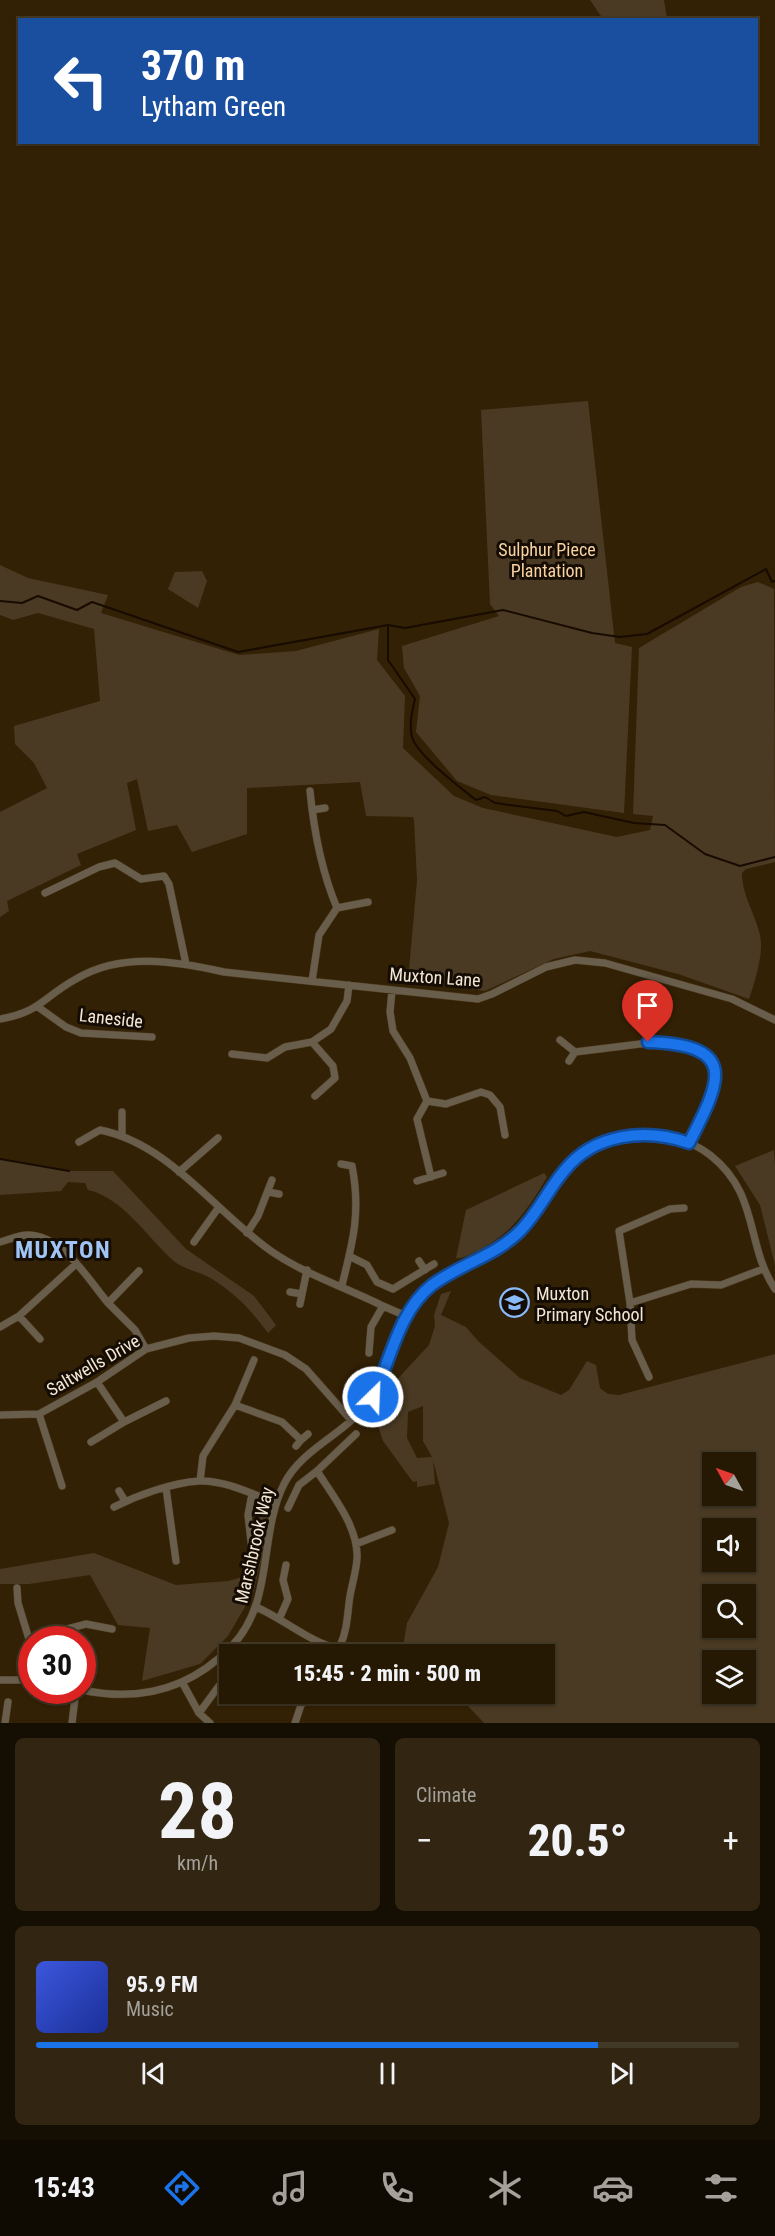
<!DOCTYPE html>
<html lang="en">
<head>
<meta charset="utf-8">
<style>
	:root { --surface:#261904; --page:#322613; --text:#f1f3f6; --muted:#a4a09a; --line:#423826; --accent:#1a73e8 }
	body { margin:0; font-family:"Roboto Condensed",sans-serif; background:var(--page); color:var(--text); height:100vh; display:flex; flex-direction:column; font-size:22px; white-space:nowrap }
	* { box-sizing:border-box; margin:0 }
	p { font-size:20px; color:var(--muted) }
	.icon { flex:none; width:33px; height:33px; fill:none; stroke:currentColor; stroke-width:2; stroke-linecap:round; stroke-linejoin:round }
	.map { position:relative; height:1723px; overflow:hidden }
	.drawer { display:flex; flex-direction:column; gap:15px; padding:15px; background:#150e02; flex:1 }
	.drawer>* { flex:none }
	.banner { position:absolute; left:18px; top:18px; width:740px; height:126px; border-radius:0px; box-shadow:0 2px 4px #0004,0 0 0 2px var(--line); background:#1a4fa0; color:#fff; overflow:hidden }
	.needle { width:39px; rotate:310deg }
	.controls { position:absolute; left:702px; top:1452px; display:grid; gap:12px }
	.controls a { display:grid; place-items:center; width:54px; height:54px; border-radius:0px; background:var(--surface); box-shadow:0 2px 4px #0004,0 0 0 2px var(--line); font-size:30px }
	.speed { position:absolute; left:18px; top:1626px; display:flex; gap:12px; font-size:30px; font-weight:700; text-align:center }
	.speed>* { display:grid; place-content:center; width:78px; height:78px; border-radius:50%; background:var(--surface); box-shadow:0 2px 4px #0004,0 0 0 2px var(--line); line-height:1 }
	.speed .limit { border:9px solid #d22; background:#fff; color:#111 }
	.pin { position:absolute; display:grid; place-items:center; width:51px; height:51px; color:#fff; margin:-62px -26px; border-radius:50% 50% 50% 0; rotate:-45deg; box-shadow:0 0 6px #0007 }
	.pin .icon { rotate:45deg }
	.me { position:absolute; width:66px; margin:-33px; rotate:24deg; stroke-linejoin:round; filter:drop-shadow(0 0 4px #0008) }
	.turn { display:flex; align-items:center; gap:21px; height:126px; padding:0 24px; font-size:27px }
	.turn .icon { width:78px; height:78px; stroke-width:2.5 }
	.turn b { display:block; font-size:42px; line-height:51px }
	.big { font-size:45px; font-weight:800; line-height:1.1 }
	.drawer .widget { flex:1; display:flex; flex-direction:column; justify-content:center; gap:9px; min-width:0; padding:0 21px; border-radius:9px; background:var(--page) }
	.drawer .dial { align-items:center; gap:0 }
	.dial b { font-size:78px; line-height:1 }
	.song { display:flex; align-items:center; gap:18px }
	.cover { width:72px; height:72px; border-radius:9px; background:linear-gradient(135deg,hsl(230 70% 55%),hsl(230 70% 35%)) }
	.played { height:6px; border-radius:3px; background:linear-gradient(90deg,var(--accent) 80%,var(--line) 80%) }
	.keys { display:flex; justify-content:space-around; direction:ltr }
	.heat { display:flex; justify-content:space-between; align-items:center; font-size:33px; direction:ltr }
	.drawer .tiles { flex:1; display:grid; gap:15px; grid-template-columns:1fr 1fr }
	.widget:last-child { grid-column:span 2 }
	.trip { position:absolute; left:219px; top:1644px; width:336px; height:60px; border-radius:0px; background:var(--surface); box-shadow:0 2px 4px #0004,0 0 0 2px var(--line); font-weight:800; line-height:60px; text-align:center }
	.tab-bar { display:flex; height:96px; justify-content:space-around; align-items:center; background:#0f0a02; color:var(--muted) }
	.tab-bar .icon { width:42px; height:42px }
	.tab-bar .active { color:var(--accent) }
	.tab-bar b { font-size:27px; color:var(--text) }
	.map>svg:first-child { display:block }
	.green { fill:#4b3a23; fill-rule:evenodd }
	.lines { fill:none; stroke-linecap:round; stroke-linejoin:round }
	.stream { stroke:#180b00; stroke-width:2 }
	.minor-casing { stroke:#4e3d22; stroke-width:8 }
	.minor { stroke:#695d4c; stroke-width:7 }
	.route-casing { stroke:#114b97; stroke-width:15 }
	.route { stroke:#1a73e8; stroke-width:10 }
	.labels { text-anchor:middle; dominant-baseline:central; stroke-width:6; stroke-linejoin:round; paint-order:stroke }
	.park-label { font-size:18px; fill:#f8d3a1; stroke:#150d03 }
	.street-label { font-size:18px; fill:#f3e7d7; stroke:#150d03 }
	.poi-label { font-size:18px; fill:#f3e7d7; stroke:#150d03; text-anchor:start }
	.district-label { font-size:24px; font-weight:bold; letter-spacing:1.5px; fill:#9fc4f5; stroke:#150d03 }
</style>
</head>
<body>
<div class="map">
<svg width="775" height="1723" viewBox="0 0 775 1723">
	<rect width="100%" height="100%" fill="#332105"/>
	<!-- green -->
	<path class="green" d="M590,0H664L667,19H603Z
		M588,401L615,643L632,647L624,813L491,795L457,781L416,732L420,696L404,668L402,646L499,616L490,604L481,410Z
		M0,565L28,578L108,595L101,613L239,655L296,651L379,629L377,660L405,696L403,748L454,796L483,808L617,837L650,830L653,816L633,814L639,648L741,587L758,582L774,589L775,862L746,869L742,873C742,896 755,913 760,935C764,954 755,981 749,999L678,974L590,951L554,959L485,991L408,981L417,880L414,820L413,817L366,816L360,782L247,788V834L192,852L177,825L148,831L137,779L127,783L136,830L77,854L81,865L7,901L9,911L0,917V812L47,788L34,763L15,744L14,726L100,701L94,629L38,613L13,620L0,615Z
		M202,571L207,581L198,608L168,589L175,572Z
		M774,1150L775,1165V1265L760,1205L735,1166Z
		M0,1159L69,1171H113L186,1249L254,1296L276,1325L268,1333C252,1311 236,1294 212,1279C201,1272 186,1270 175,1262C148,1239 124,1198 88,1190L85,1183L68,1182L61,1191L0,1195Z
		M544,1173L547,1177C528,1210 509,1237 473,1253C467,1256 461,1259 456,1258L466,1210Z
		M451,1291L441,1315L466,1327L478,1341L520,1378L561,1395L569,1390L587,1361L596,1365L600,1388L608,1394L619,1395L775,1354V1723H484L468,1706L439,1694H544V1654H402L407,1623L438,1567L449,1523L433,1460L435,1484L417,1487V1481L413,1482L383,1441L377,1423L378,1400L429,1345L435,1326L434,1315L441,1294ZM423,1406V1441L432,1457L417,1458L407,1438L408,1412ZM712,1462H746V1496H712ZM712,1528H746V1562H712ZM712,1594H746V1628H712ZM712,1660H746V1694H712Z
		M256,1505L270,1508L265,1545L253,1593L228,1636L200,1664L142,1681L150,1628L118,1625L90,1575L29,1584H0V1569L94,1553L176,1585L228,1581L246,1576Z"/>
	<g class="lines">
		<!-- stream -->
		<path class="stream" d="M0,601L22,603L38,596L77,610L92,602L238,652L388,625V660L415,699C412,712 409,724 412,737C417,755 461,788 476,800L485,797L495,803L557,811L566,816L584,812L634,823L665,825L705,854L740,866L775,857
			M388,625L405,628L503,610L592,633L620,637L647,634L766,569L772,582L775,581
			M0,1159L69,1171"/>
		<defs>
			<path id="minor" d="M310,791C314,832 321,870 337,908L368,902
				M312,810L325,808
				M45,893L99,867L115,863L141,879L164,876L169,884L186,964
				M312,981L319,935L337,908
				M392,990L390,1012L393,1031L410,1058L427,1101L446,1104L481,1092L490,1095L500,1107L505,1135
				M655,1001L648,1043C738,1045 722,1079 689,1142
				M38,1007L66,1027L81,1033L152,1037
				M0,1019C41,1012 43,997 76,979C121,952 175,961 224,972L478,999L492,994L546,967L575,960L605,963L732,999L775,1020
				M560,1040L575,1052L648,1043
				M312,1042L333,1066L335,1078L315,1096
				M232,1054L267,1058L285,1047L312,1042L331,1029L347,1001L349,985
				M569,1061L575,1052
				M427,1101L417,1119L431,1177
				M122,1135V1112
				M79,1142L100,1130C170,1144 214,1211 271,1251C304,1274 347,1288 383,1306L371,1327L369,1353
				M341,1164L352,1166
				M179,1172L218,1138
				M417,1181L443,1173
				M268,1192L279,1194
				M684,1208L670,1209L619,1231L630,1303L691,1284L721,1285L763,1269
				M247,1233L258,1216L272,1180
				M0,1242C8,1240 19,1235 27,1235C63,1235 87,1278 108,1303L139,1271
				M194,1242L219,1207
				M349,1256L367,1265L377,1282L393,1289L434,1264
				M419,1261L425,1270
				M342,1285C353,1242 361,1211 352,1166
				M290,1292L302,1294
				M108,1303L135,1330L146,1349
				M630,1303L632,1340L649,1377
				M300,1304L307,1270
				M383,1306L406,1316
				M19,1316L40,1339
				M0,1327L19,1316L76,1264
				M235,1405L282,1422L301,1440L296,1446
				M39,1414L62,1486
				M0,1415L39,1414L97,1382L146,1349L189,1338L214,1336L239,1338L285,1355L306,1369L351,1420
				M124,1422L166,1401
				M301,1440L308,1434
				M91,1442L124,1422L97,1382
				M200,1481L203,1456L235,1405L254,1360
				M166,1488L176,1561
				M119,1491L125,1501
				M252,1494L248,1515L252,1550
				M114,1507C138,1495 171,1483 199,1481C225,1480 252,1494 276,1503
				M288,1508L299,1485L317,1471
				M356,1544L392,1530
				M17,1588L18,1603L29,1639L86,1624L112,1629
				M256,1607C282,1618 311,1643 337,1648L340,1646C348,1628 347,1615 350,1596C352,1584 356,1572 357,1559C359,1528 333,1496 317,1471L356,1434
				M280,1617L288,1599L283,1580L286,1565
				M29,1639L30,1679
				M0,1680H32
				M182,1682L199,1713L210,1723
				M82,1690C139,1702 190,1689 231,1647C275,1602 258,1536 284,1484C301,1450 342,1435 366,1406C392,1375 392,1330 418,1299C445,1268 488,1260 518,1233C538,1215 547,1187 566,1168C603,1130 667,1122 710,1155C760,1194 745,1244 775,1289
				M199,1713L230,1671
				M5,1723L8,1702
				M72,1723L76,1690
				M295,1723L301,1705L312,1694"/>
		</defs>
		<!-- minor casing -->
		<use href="#minor" class="minor-casing"/>
		<!-- minor -->
		<use href="#minor" class="minor"/>
	</g>
	<g class="lines">
		<defs>
			<path id="route" d="M373,1397C391,1360 398,1312 432,1285C459,1265 494,1256 518,1233C537,1215 547,1191 564,1171C594,1133 646,1128 689,1143C722,1079 738,1045 648,1042"/>
		</defs>
		<!-- route casing -->
		<use href="#route" class="route-casing"/>
		<!-- route -->
		<use href="#route" class="route"/>
	</g>
	<!-- icons -->
	<defs>
		<symbol id="school-ring" viewBox="-11 -11 22 22"><circle r="9.5" fill="#150d03" stroke="#88bafc" stroke-width="1.5"/><path d="M0-5L7-2L0 1L-7-2ZM-4 1L0 2.5L4 1V4Q0 6-4 4Z" fill="#88bafc"/></symbol>
	</defs>
	<g fill-rule="evenodd">
		<use href="#school-ring" x="498" y="1286" width="33" height="33"/>
	</g>
	<g class="labels">
		<!-- park labels -->
		<g class="park-label">
			<text x="547" y="549">Sulphur Piece<tspan x="547" dy="21">Plantation</tspan></text>
		</g>
		<!-- street labels -->
		<g class="street-label">
			<text transform="translate(435 977) rotate(4)">Muxton Lane</text>
			<text transform="translate(111 1018) rotate(6)">Laneside</text>
			<text transform="translate(93 1365) rotate(-30)">Saltwells Drive</text>
			<text transform="translate(254 1545) rotate(-77)">Marshbrook Way</text>
		</g>
		<!-- poi labels -->
		<g class="poi-label">
			<text x="536" y="1293">Muxton<tspan x="536" dy="21">Primary School</tspan></text>
		</g>
		<!-- district labels -->
		<g class="district-label">
			<text x="63" y="1250">MUXTON</text>
		</g>
	</g>
</svg>
<div class="controls">
<a><svg class="needle" viewBox="-14 -14 28 28"><path d="M0-13l5 13h-10z" fill="#e53935"/><path d="M0 13l5-13h-10z" fill="#a4a09a"/></svg></a>
<a><svg class="icon" aria-label="sound" viewBox="0 0 24 24"><path d="M4 9h4l5-4v14l-5-4H4zM17 9q2 3 0 6"/></svg></a>
<a><svg class="icon" aria-label="search" viewBox="0 0 24 24"><circle cx="10" cy="10" r="6"/><path d="M15 15l6 6"/></svg></a>
<a><svg class="icon" aria-label="layers" viewBox="0 0 24 24"><path d="M12 4l9 5-9 5-9-5zM3 14l9 5 9-5"/></svg></a>
</div>
<div class="speed"><div class="limit">30</div></div>
<div class="pin" style="left:648px;top:1042px;background:#d93025"><svg class="icon" aria-label="arrive" viewBox="0 0 24 24"><path d="M6 21V4h12l-3 4 3 4H6"/></svg></div>
<svg class="me" style="left:373px;top:1397px" viewBox="-20 -20 40 40"><circle r="17" fill="#1a73e8" stroke="#fff" stroke-width="3"/><path d="M0-11L8 9 0 5-8 9z" fill="#fff"/></svg>
<div class="trip">15:45 · 2 min · 500 m</div>
<div class="banner">
<div class="turn"><svg class="icon" aria-label="left" viewBox="0 0 24 24"><path d="M17 20v-9H6M10 6l-5 5 5 5"/></svg><div><b>370 m</b>Lytham Green</div></div>
</div>
</div>
<section class="drawer">
<div class="tiles">
<div class="widget dial"><b>28</b><p>km/h</p></div>
<div class="widget"><p>Climate</p>
<div class="heat"><a>−</a><b class="big">20.5°</b><a>+</a></div>
</div>
<div class="widget">
<div class="song"><i class="cover"></i><div><b>95.9 FM</b><p>Music</p></div></div>
<div class="played"></div>
<div class="keys"><svg class="icon" aria-label="previous" viewBox="0 0 24 24"><path d="M18 5L8 12l10 7zM5 5v14"/></svg><svg class="icon" aria-label="pause" viewBox="0 0 24 24"><path d="M8 5v14M16 5v14"/></svg><svg class="icon" aria-label="next" viewBox="0 0 24 24"><path d="M6 5l10 7-10 7zM19 5v14"/></svg></div>
</div>
</div>
</section>
<nav class="tab-bar">
<b>15:43</b>
<svg class="icon active" aria-label="directions" viewBox="0 0 24 24"><path d="M12 3l9 9-9 9-9-9zM9 14v-3h6M13 9l2 2-2 2"/></svg>
<svg class="icon" aria-label="music" viewBox="0 0 24 24"><path d="M9 18V5l10-2v13"/><circle cx="6" cy="18" r="3"/><circle cx="16" cy="16" r="3"/></svg>
<svg class="icon" aria-label="phone" viewBox="0 0 24 24"><path d="M5 4h4l2 5-3 2q2 4 5 5l2-3 5 2v4C11 20 4 13 5 4z"/></svg>
<svg class="icon" aria-label="climate" viewBox="0 0 24 24"><path d="M12 3v18M4 7l16 10M4 17L20 7"/></svg>
<svg class="icon" aria-label="car" viewBox="0 0 24 24"><path d="M5 17H2v-5l4-1 3-4h7l3 4 3 1v5h-3M9 17h6M6 11h13"/><circle cx="7" cy="17" r="2"/><circle cx="17" cy="17" r="2"/></svg>
<svg class="icon" aria-label="filters" viewBox="0 0 24 24"><path d="M4 7h16M4 17h16"/><circle cx="9" cy="7" r="2"/><circle cx="15" cy="17" r="2"/></svg>
</nav>
</body>
</html>
